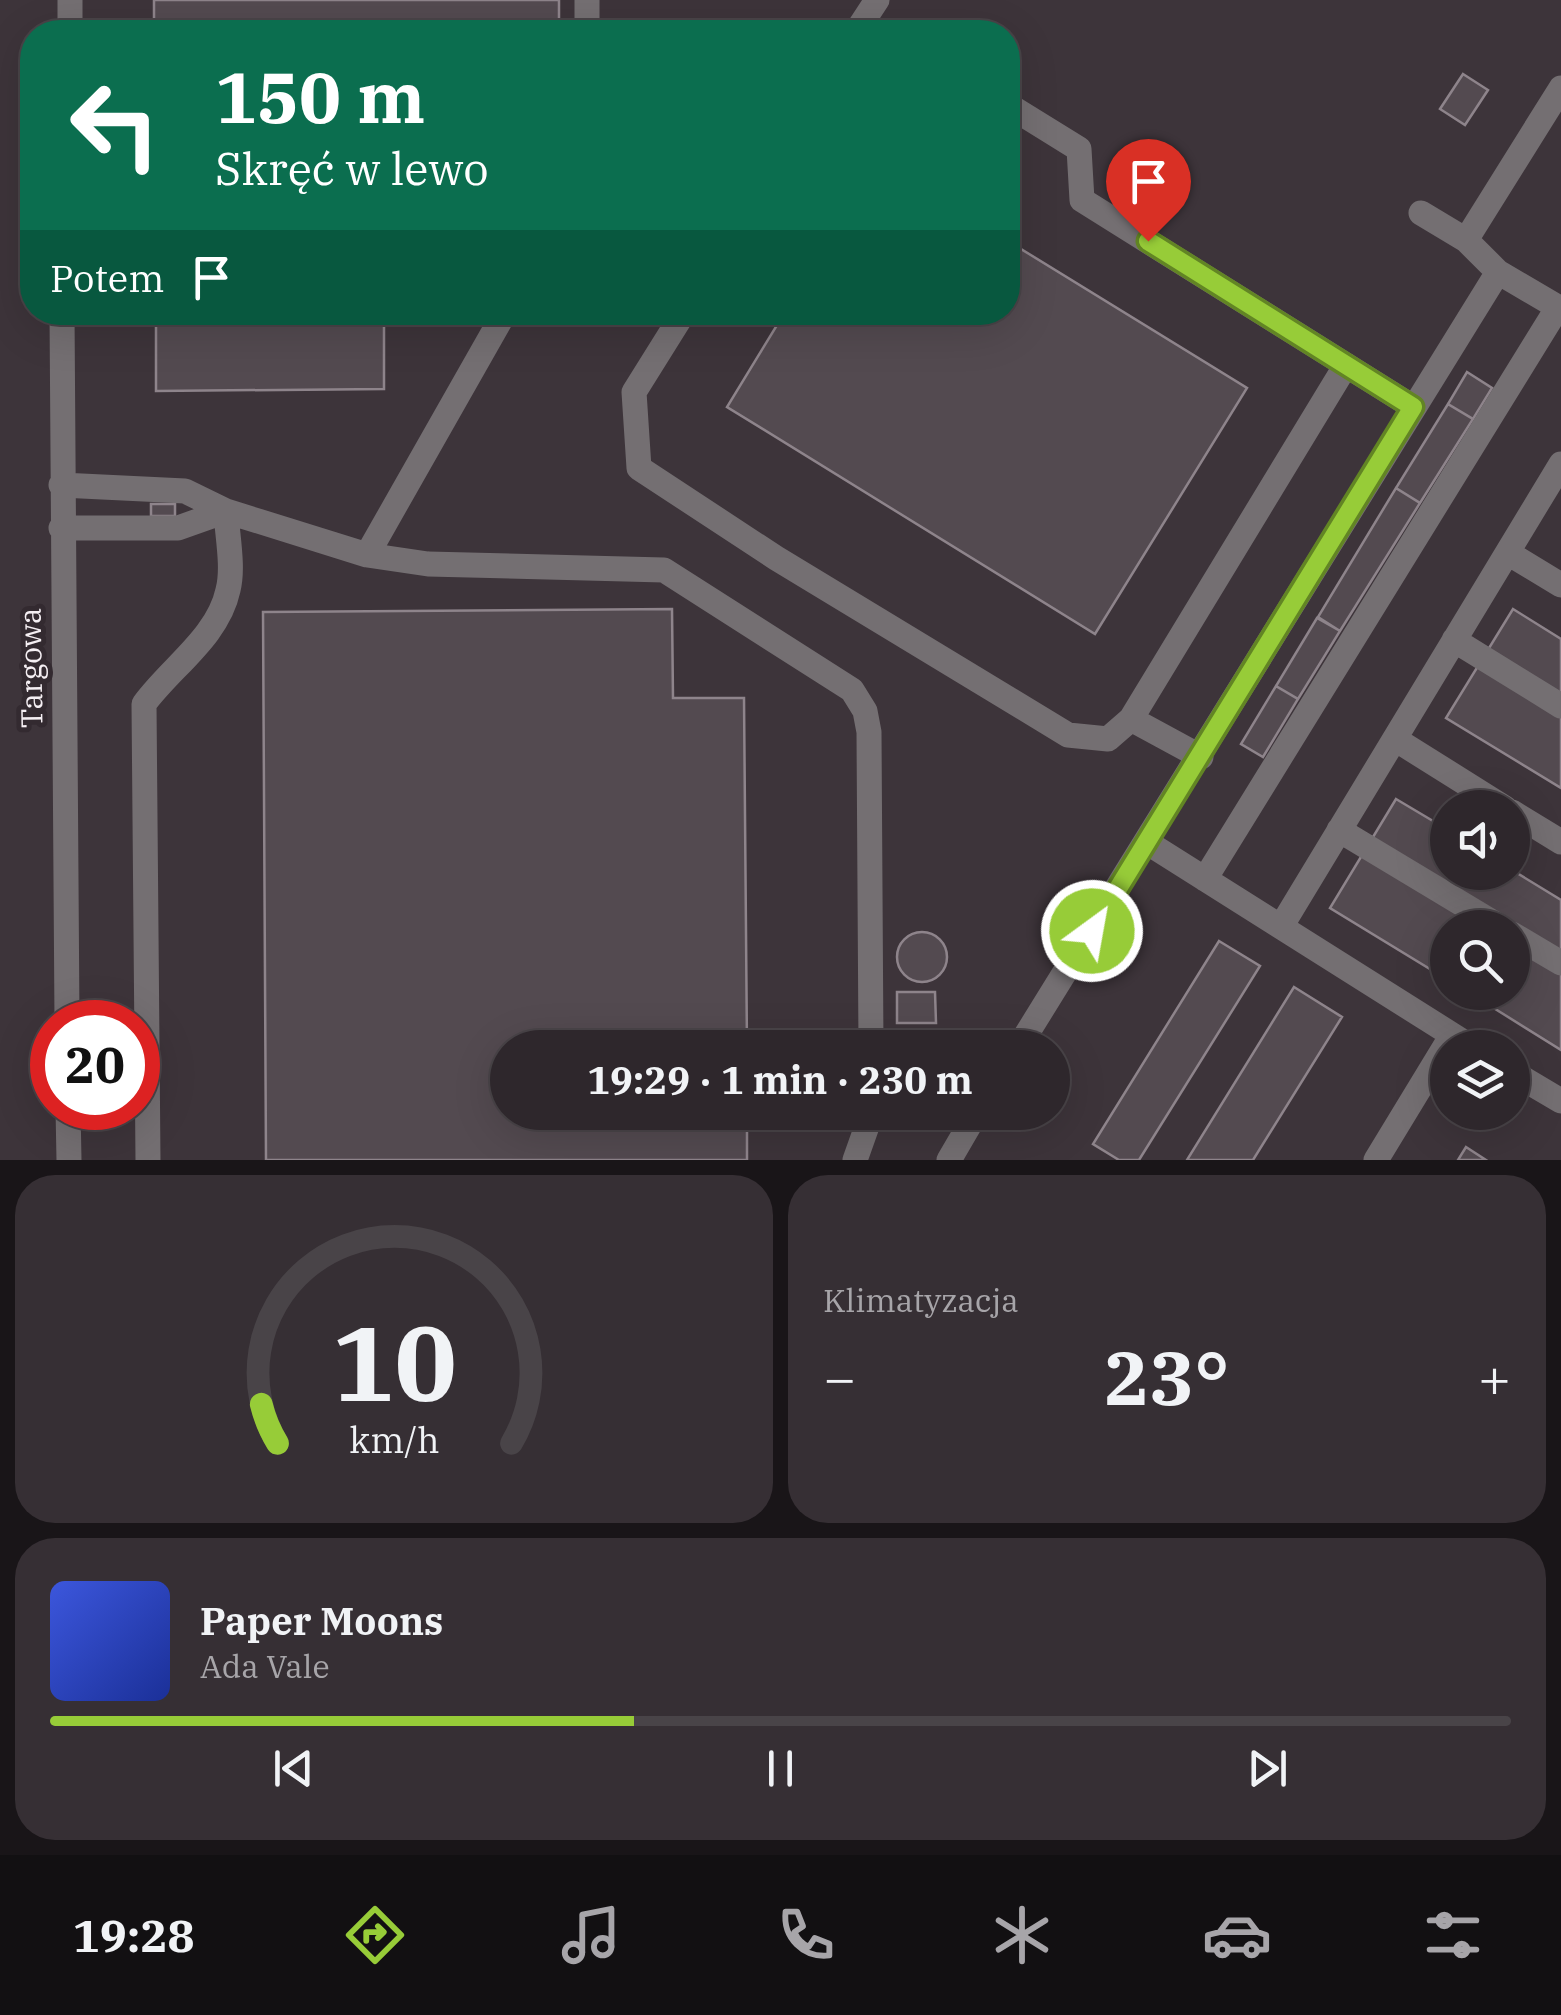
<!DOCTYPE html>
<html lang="pl">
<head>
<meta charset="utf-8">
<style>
	:root { --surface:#2e272c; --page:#362f34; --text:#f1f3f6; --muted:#a7a5a9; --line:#494448; --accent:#97cc38 }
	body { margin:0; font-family:"IBM Plex Serif",serif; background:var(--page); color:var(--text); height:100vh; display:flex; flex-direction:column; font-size:38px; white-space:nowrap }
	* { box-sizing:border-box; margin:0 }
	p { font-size:32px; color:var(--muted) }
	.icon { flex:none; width:55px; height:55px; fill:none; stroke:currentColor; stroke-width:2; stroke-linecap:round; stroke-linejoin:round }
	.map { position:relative; height:1160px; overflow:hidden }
	.details { display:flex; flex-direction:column; gap:15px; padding:15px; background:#191518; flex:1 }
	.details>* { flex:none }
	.top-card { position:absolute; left:20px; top:20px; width:1000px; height:305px; border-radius:40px; box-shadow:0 10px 40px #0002,0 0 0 2px var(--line); background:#0b6e4f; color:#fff; overflow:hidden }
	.fabs { position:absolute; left:1430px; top:790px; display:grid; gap:20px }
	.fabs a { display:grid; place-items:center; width:100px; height:100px; border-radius:50%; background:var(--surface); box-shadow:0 10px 40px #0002,0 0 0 2px var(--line); font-size:50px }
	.speed { position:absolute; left:30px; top:1000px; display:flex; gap:20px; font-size:50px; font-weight:700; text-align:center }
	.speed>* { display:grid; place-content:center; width:130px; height:130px; border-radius:50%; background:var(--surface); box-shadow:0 10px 40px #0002,0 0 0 2px var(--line); line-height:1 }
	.speed .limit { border:15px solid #d22; background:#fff; color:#111 }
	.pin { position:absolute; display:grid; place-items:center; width:85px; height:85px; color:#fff; margin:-102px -42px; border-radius:50% 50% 50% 0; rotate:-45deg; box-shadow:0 0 10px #0007 }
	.pin .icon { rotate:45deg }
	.me { position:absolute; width:110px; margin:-55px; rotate:32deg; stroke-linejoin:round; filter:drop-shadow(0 0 8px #0008) }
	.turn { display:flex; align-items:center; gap:35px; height:210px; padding:0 30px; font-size:45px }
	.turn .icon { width:130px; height:130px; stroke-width:2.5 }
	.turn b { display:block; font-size:70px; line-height:85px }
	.then { display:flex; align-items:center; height:95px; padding:0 30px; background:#0003; gap:20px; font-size:38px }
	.big { font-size:75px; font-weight:800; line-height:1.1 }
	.details .card { flex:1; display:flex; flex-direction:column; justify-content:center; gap:15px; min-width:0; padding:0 35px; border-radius:40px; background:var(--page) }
	.details .dial { align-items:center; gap:0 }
	.dial svg { height:260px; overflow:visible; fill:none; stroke:var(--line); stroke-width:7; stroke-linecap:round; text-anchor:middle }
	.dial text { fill:var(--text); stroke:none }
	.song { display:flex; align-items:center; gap:30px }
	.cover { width:120px; height:120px; border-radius:15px; background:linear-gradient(135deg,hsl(230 70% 55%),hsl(230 70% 35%)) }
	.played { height:10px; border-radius:5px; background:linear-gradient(90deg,var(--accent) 40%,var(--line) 40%) }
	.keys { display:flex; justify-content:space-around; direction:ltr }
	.heat { display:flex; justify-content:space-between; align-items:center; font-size:55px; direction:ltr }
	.details .tiles { flex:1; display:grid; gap:15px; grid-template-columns:1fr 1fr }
	.card:last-child { grid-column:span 2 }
	.trip { position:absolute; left:490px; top:1030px; width:580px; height:100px; border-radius:50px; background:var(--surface); box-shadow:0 10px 40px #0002,0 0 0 2px var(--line); font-weight:800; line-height:100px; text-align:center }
	.menu { display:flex; height:160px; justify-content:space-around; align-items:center; background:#121012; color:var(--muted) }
	.menu .icon { width:70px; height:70px }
	.menu .active { color:var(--accent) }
	.menu b { font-size:45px; color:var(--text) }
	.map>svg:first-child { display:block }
	.building { fill:#534a50; stroke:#8e848b; stroke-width:2.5 }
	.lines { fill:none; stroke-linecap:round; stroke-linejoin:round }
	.minor { stroke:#746f72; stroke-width:25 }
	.route-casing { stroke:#628524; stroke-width:25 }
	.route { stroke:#97cc38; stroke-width:18 }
	.labels { text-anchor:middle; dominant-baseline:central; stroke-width:10; stroke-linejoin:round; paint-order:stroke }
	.street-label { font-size:30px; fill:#f5eff3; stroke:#332a30 }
</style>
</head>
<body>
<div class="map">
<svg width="1561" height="1160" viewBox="0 0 1561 1160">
	<rect width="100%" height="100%" fill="#3d343a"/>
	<!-- building -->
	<path class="building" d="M154,0H559V32H154Z
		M1463,74L1488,90L1465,125L1440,109Z
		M1008,241L1247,388L1095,634L727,407L785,312H1008Z
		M156,312H384V389L156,391Z
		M1467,372L1492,388L1473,419L1448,404Z
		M1448,404L1473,419L1420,503L1396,488Z
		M1396,488L1420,503L1340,631L1318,617Z
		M151,504H175V516H151Z
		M672,609L673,698H744L747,1048H508V1112H747V1160H266L263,612Z
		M1513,609L1561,639V788L1446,718Z
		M1317,618L1340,631L1298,699L1276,686Z
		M1276,686L1298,699L1263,757L1241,744Z
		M1396,799L1448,830V872L1512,870L1561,900V1050L1468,992H1512V928H1448V980L1330,908Z
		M897 957a25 25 0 1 1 50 0a25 25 0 1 1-50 0Z
		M1219,941L1260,966L1139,1160H1119L1093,1144Z
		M1294,987L1342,1017L1253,1160H1187Z
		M897,992H935L936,1023H897Z
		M1466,1147L1486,1160H1458Z"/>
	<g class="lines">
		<!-- minor -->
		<path class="minor" d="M587,0V32
			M70,32V0
			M856,32L877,0
			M1008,105L1079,149L1082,200L1413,407
			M1421,213L1466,240L1498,272
			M1466,240L1561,88
			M62,312L67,1022
			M684,312L634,392L639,468L776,558L1068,735L1108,739L1131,719L1201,757
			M61,485L185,491L226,511L367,555L428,564L664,570L852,690L865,711L869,732L871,1048
			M61,528H178L226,511
			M1508,553L1561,585
			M367,555L505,312
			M1454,640L1561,706
			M1131,719L1346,365
			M1395,739L1505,808
			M1512,812L1561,842
			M1339,830L1502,928
			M1148,843L1473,1048
			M1205,879L1558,307
			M1282,925L1561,464
			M1512,934L1561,963
			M1018,1048L1498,272L1561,309
			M1512,1072L1561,1101
			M68,1108L69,1160
			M148,1160L144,704C171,667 218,637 228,590C234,567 227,535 226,511
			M855,1160L872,1112
			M949,1160L977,1112
			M1376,1160L1452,1035"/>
	</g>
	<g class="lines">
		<defs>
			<path id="route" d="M1092,931L1413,407L1148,241"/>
		</defs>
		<!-- route casing -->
		<use href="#route" class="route-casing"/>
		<!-- route -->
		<use href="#route" class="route"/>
	</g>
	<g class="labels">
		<!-- street labels -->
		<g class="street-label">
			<text transform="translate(30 668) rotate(-91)">Targowa</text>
		</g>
	</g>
</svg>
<div class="fabs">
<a><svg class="icon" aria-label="sound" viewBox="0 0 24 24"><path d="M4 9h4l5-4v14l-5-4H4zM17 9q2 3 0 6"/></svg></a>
<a><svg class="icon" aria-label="search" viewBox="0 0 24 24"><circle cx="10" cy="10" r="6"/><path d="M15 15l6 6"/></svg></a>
<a><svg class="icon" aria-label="layers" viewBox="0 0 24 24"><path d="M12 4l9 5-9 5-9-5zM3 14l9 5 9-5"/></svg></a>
</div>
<div class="speed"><div class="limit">20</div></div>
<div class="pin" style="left:1148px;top:241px;background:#d93025"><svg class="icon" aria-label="arrive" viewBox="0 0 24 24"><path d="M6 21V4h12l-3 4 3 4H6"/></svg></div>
<svg class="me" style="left:1092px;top:931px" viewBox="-20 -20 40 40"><circle r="17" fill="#97cc38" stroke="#fff" stroke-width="3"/><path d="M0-11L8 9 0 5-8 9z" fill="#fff"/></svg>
<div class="trip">19:29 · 1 min · 230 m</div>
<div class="top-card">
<div class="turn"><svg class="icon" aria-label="left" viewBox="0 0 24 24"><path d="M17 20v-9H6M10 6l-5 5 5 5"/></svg><div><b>150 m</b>Skręć w lewo</div></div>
<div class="then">Potem<svg class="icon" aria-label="arrive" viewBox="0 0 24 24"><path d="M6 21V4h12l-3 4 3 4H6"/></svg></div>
</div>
</div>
<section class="details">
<div class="tiles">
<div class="card dial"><svg viewBox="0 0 100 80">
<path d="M14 69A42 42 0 1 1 86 69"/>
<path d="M14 69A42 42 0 0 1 9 57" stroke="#97cc38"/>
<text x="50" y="56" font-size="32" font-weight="700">10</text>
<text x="50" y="72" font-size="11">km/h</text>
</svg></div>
<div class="card"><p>Klimatyzacja</p>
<div class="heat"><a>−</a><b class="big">23°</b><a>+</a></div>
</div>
<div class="card">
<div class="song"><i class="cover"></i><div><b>Paper Moons</b><p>Ada Vale</p></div></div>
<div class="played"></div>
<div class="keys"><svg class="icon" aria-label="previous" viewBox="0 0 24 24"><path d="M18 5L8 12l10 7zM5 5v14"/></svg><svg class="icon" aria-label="pause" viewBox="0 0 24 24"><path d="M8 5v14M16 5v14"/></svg><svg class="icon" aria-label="next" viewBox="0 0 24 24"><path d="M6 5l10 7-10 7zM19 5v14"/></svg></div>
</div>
</div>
</section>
<nav class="menu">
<b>19:28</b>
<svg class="icon active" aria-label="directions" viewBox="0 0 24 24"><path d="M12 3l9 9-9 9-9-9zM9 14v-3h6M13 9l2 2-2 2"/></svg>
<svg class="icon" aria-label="music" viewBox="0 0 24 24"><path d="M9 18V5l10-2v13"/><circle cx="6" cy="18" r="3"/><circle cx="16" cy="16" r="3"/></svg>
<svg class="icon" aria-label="phone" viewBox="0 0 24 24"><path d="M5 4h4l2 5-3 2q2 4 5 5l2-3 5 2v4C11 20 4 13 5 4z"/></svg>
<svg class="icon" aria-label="climate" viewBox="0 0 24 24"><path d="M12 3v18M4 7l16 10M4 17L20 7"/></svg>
<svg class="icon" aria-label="car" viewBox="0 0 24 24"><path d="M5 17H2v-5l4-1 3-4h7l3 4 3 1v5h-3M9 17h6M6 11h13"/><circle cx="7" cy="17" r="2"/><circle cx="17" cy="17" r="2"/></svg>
<svg class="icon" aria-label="filters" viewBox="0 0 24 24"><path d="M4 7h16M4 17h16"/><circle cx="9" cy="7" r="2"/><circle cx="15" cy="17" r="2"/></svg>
</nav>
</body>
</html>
